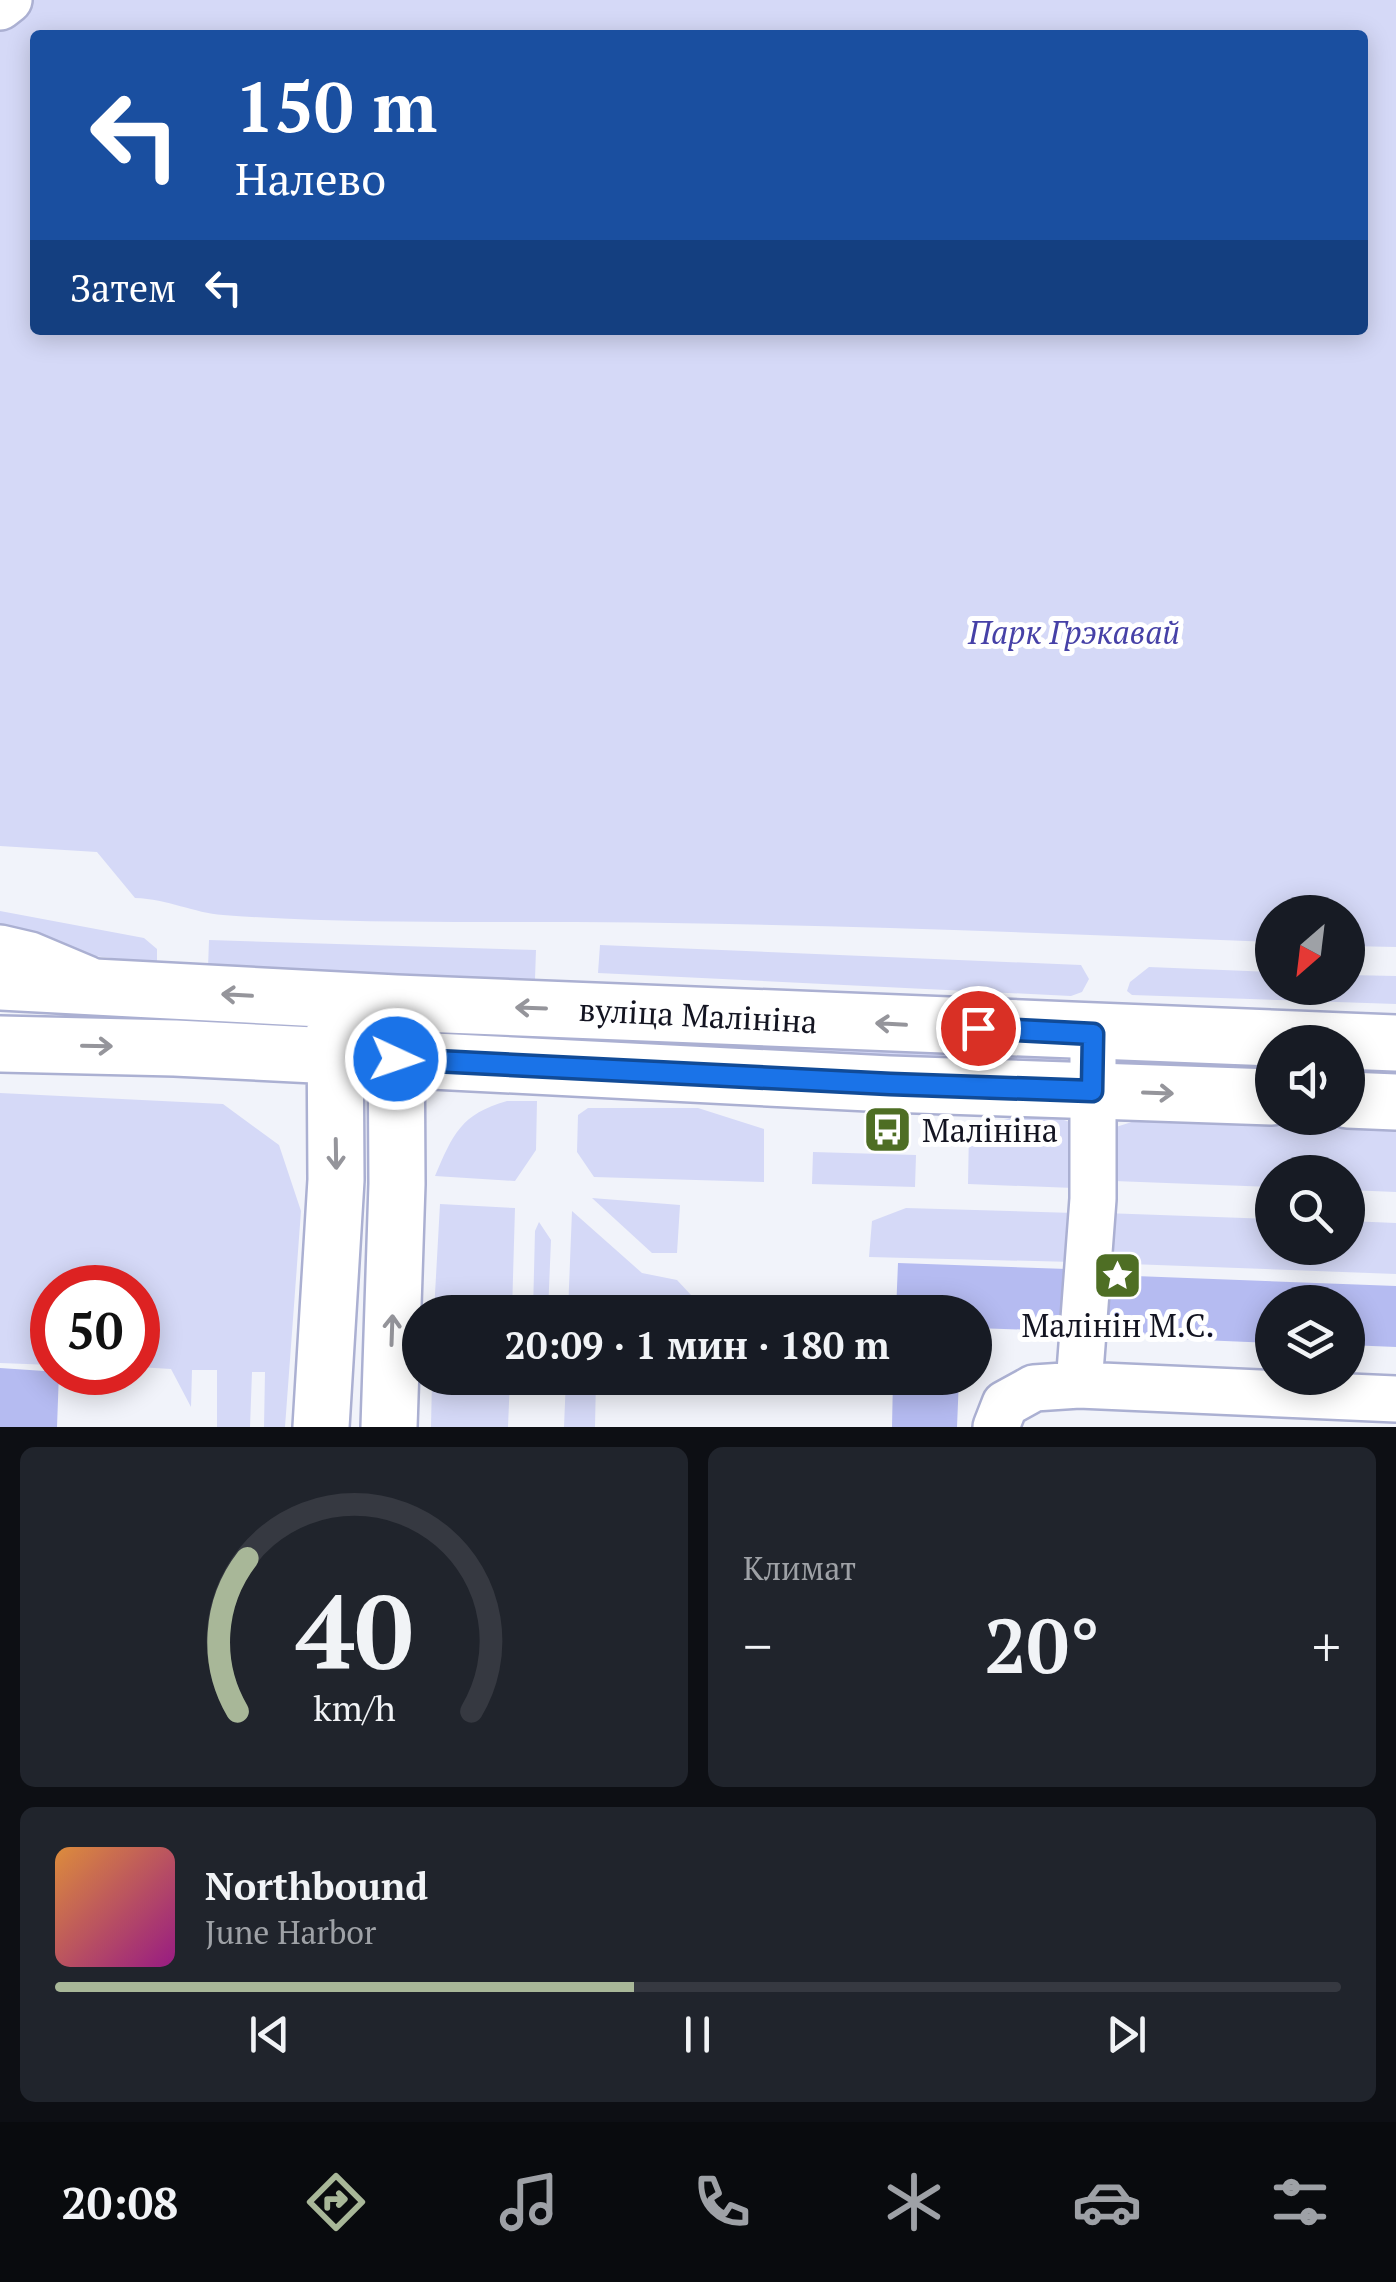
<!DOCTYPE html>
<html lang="ru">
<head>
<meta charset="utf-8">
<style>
	:root { --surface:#171b24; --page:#20242c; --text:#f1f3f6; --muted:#9ea1a6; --line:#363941; --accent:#a8b798 }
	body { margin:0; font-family:"PT Serif",serif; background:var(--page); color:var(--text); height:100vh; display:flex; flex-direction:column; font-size:38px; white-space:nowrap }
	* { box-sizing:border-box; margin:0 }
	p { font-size:32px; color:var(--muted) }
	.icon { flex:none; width:55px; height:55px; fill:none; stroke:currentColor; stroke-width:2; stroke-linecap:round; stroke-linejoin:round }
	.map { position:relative; height:1427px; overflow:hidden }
	.drawer { display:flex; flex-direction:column; gap:20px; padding:20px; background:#0d0f14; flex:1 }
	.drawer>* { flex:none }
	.hud { position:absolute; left:30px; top:30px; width:1338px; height:305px; border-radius:10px; box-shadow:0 5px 25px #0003; background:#1a4fa0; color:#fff; overflow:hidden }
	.needle { width:65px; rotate:208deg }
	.controls { position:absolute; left:1255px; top:895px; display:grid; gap:20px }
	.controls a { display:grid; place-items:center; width:110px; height:110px; border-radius:50%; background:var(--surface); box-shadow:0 5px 25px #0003; font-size:50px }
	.speed { position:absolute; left:30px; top:1265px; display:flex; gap:20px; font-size:50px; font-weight:700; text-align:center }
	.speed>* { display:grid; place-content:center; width:130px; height:130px; border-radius:50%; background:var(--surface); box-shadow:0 5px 25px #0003; line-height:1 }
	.speed .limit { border:15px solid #d22; background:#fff; color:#111 }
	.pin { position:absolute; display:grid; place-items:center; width:85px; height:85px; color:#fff; margin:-42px; border:5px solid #fff; border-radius:50%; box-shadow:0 2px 10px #0007 }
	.me { position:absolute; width:110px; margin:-55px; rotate:93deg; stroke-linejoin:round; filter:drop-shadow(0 0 8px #0008) }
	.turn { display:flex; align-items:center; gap:35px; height:210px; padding:0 40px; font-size:45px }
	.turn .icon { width:130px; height:130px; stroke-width:2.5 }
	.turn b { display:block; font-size:70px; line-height:85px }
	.then { display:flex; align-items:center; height:95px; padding:0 40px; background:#0003; gap:20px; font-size:38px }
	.big { font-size:75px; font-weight:700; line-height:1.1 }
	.drawer .card { flex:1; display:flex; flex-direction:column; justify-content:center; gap:15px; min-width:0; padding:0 35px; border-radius:15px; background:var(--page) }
	.drawer .dial { align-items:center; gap:0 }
	.dial svg { height:260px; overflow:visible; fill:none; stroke:var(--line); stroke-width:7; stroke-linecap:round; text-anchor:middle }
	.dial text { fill:var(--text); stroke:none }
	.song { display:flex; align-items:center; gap:30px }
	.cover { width:120px; height:120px; border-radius:15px; background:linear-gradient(135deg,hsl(30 70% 55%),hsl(310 70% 35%)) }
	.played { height:10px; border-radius:5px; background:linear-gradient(90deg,var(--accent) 45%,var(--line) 45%) }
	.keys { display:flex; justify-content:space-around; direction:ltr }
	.heat { display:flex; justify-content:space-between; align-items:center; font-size:55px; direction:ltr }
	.drawer .tiles { flex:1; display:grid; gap:20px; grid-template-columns:1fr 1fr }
	.card:last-child { grid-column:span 2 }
	.trip { position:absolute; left:402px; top:1295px; width:590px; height:100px; border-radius:50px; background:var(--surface); box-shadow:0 5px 25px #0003; font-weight:700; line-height:100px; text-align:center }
	.tabs { display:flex; height:160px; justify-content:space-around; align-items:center; background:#090b0e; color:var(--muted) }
	.tabs .icon { width:70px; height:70px }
	.tabs .selected { color:var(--accent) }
	.tabs b { font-size:45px; color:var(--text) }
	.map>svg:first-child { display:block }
	.green { fill:#d5d9f7; fill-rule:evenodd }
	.building { fill:#b5bbf1 }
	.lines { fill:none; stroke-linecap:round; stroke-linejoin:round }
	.minor-casing { stroke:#abb0d2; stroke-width:50 }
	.major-casing { stroke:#abb0d2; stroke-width:60 }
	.minor { stroke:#fff; stroke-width:45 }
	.major { stroke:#fff; stroke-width:55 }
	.oneway { stroke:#95959b }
	.route-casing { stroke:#114b97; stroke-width:25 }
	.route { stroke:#1a73e8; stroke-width:18 }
	.labels { text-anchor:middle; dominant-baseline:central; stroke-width:10; stroke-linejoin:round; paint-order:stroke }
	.park-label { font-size:32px; font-style:italic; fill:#4641a7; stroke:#fff }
	.street-label { font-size:32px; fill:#131421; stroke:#fff }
	.poi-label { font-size:32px; fill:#131421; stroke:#fff; text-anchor:start }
</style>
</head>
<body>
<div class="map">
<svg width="1396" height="1427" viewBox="0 0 1396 1427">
	<rect width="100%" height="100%" fill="#f1f3fa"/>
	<!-- green -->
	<path class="green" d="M0,0H1396V947L1348,946V912H1272V942C1071,934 870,926 669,923C520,920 372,926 223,915C194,913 168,899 135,898L97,852L0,846ZM35,35H1362V330H35Z
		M0,911L144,938L157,949V963L66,953L0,933Z
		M209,940L536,950L535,979L208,968Z
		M600,945L1081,965L1089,979L1082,992L1071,996L598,973Z
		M1149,967L1272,972V988H1348V975L1396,976V1004L1132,995L1127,991L1130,982Z
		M583,1034L1061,1057V1063L583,1055Z
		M0,1093L223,1104L279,1145L301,1211L285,1427H264L265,1372H252L250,1427H217V1370H192L191,1407L171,1369L138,1367V1288H52V1365L0,1363Z
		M507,1101H537L536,1150L515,1181L435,1176C453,1134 461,1114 507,1101Z
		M588,1108H698L764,1129V1182L594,1177L577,1152L578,1115Z
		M1036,1111L1070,1122L1079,1131L1074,1188L968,1184L969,1130Z
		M1138,1120L1396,1129V1192L1348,1190V1172H1272V1187L1114,1181L1116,1127Z
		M813,1152L916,1155L915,1187L812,1184Z
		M592,1198L680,1205L677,1253H652Z
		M440,1204L515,1208L512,1312H434Z
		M906,1208L1074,1213V1262L869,1257L872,1221Z
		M572,1211L642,1273L677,1280L691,1295V1312H568Z
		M1104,1213L1272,1219V1248H1348V1221L1396,1223V1274L1103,1263Z
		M539,1222L551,1240L548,1312H533L535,1231Z
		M432,1378H510L508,1427H431Z
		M566,1378H596L595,1427H564Z"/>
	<!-- building -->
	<path class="building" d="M898,1263L1067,1269L1065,1331L975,1328V1312H896Z
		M1109,1275L1396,1286V1347L1348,1345V1302H1272V1343L1106,1336Z
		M0,1368L59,1372L57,1427H0Z
		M893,1378H959L957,1427H892Z"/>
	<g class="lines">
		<defs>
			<path id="minor" d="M0,7L9,0
				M0,948L30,955L87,979
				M1079,1385L1396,1399
				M996,1427L1005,1404L1034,1388L1079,1385L1093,1199V1033"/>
			<path id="major" d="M0,982L396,1003L1396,1043
				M0,1044L175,1048L889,1084L1272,1097
				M1348,1100L1396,1102
				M321,1427L336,1180L335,1018
				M389,1427L397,1184L396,1021"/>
		</defs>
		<!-- minor casing -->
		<use href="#minor" class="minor-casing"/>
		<!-- major casing -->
		<use href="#major" class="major-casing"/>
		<!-- minor -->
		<use href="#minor" class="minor"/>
		<!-- major -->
		<use href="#major" class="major"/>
	</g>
	<!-- one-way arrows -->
	<defs><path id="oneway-shaft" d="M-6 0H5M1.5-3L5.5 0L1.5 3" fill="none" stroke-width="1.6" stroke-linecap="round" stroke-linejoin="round" transform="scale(2.5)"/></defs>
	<g class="oneway">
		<use href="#oneway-shaft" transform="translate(237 995) rotate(-177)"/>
		<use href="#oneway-shaft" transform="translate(531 1008) rotate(-178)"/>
		<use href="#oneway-shaft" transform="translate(891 1024) rotate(-177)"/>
		<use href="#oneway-shaft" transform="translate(97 1046) rotate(1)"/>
		<use href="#oneway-shaft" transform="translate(1158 1093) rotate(2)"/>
		<use href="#oneway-shaft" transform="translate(336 1154) rotate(89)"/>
		<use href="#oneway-shaft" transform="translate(392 1330) rotate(-88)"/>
	</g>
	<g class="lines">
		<defs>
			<path id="route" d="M396,1059L890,1084L1092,1091L1093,1034L978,1028"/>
		</defs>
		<!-- route casing -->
		<use href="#route" class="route-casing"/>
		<!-- route -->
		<use href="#route" class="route"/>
	</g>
	<!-- icons -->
	<defs>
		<symbol id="bus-square" viewBox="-11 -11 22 22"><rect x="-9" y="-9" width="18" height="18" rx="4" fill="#4e6e24" stroke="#fff"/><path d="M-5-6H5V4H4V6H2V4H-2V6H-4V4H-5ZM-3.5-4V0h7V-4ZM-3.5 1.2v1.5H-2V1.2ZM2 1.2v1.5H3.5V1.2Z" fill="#fff"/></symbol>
		<symbol id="sight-square" viewBox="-11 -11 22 22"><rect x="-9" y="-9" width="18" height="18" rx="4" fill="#4e6e24" stroke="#fff"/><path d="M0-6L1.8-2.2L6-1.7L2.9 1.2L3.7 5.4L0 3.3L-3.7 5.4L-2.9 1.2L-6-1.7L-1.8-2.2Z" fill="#fff"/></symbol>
	</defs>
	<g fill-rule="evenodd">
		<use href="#bus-square" x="860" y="1102" width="55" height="55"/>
		<use href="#sight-square" x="1090" y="1248" width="55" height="55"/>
	</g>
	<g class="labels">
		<!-- park labels -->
		<g class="park-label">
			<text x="1074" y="632">Парк Грэкавай</text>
		</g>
		<!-- street labels -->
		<g class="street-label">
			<text transform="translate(698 1015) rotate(3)">вуліца Малініна</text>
		</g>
		<!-- poi labels -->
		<g class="poi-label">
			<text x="922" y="1130">Малініна</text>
			<text x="1118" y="1325" text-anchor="middle">Малінін М.С.</text>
		</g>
	</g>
</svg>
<div class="controls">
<a><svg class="needle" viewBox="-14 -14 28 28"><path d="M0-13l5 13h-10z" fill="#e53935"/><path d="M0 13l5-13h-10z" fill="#9ea1a6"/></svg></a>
<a><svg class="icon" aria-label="sound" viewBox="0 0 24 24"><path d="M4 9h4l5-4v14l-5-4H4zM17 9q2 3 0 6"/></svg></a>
<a><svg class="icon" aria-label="search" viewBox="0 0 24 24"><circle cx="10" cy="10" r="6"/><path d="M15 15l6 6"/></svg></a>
<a><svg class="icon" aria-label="layers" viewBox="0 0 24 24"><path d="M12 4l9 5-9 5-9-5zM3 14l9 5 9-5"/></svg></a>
</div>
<div class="speed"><div class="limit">50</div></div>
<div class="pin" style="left:978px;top:1028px;background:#d93025"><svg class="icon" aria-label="arrive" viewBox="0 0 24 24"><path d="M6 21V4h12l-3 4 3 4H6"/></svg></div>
<svg class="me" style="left:396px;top:1059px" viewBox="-20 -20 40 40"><circle r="17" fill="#1a73e8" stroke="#fff" stroke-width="3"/><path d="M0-11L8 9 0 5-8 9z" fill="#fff"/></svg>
<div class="trip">20:09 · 1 мин · 180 m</div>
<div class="hud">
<div class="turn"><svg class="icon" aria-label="left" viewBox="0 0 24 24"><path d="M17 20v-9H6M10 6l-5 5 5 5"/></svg><div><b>150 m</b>Налево</div></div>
<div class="then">Затем<svg class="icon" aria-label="left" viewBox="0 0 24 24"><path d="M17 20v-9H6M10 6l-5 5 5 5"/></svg></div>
</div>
</div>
<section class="drawer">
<div class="tiles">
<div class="card dial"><svg viewBox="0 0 100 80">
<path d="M14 69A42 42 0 1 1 86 69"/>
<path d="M14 69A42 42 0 0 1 17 22" stroke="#a8b798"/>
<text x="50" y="56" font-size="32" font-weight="700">40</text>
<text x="50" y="72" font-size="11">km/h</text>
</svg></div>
<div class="card"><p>Климат</p>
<div class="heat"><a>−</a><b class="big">20°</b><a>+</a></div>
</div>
<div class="card">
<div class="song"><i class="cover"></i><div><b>Northbound</b><p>June Harbor</p></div></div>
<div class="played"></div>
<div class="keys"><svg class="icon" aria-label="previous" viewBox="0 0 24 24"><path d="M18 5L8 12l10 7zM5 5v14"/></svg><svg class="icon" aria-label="pause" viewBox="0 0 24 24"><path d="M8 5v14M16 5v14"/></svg><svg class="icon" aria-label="next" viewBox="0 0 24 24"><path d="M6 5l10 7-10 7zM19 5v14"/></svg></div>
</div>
</div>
</section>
<nav class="tabs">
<b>20:08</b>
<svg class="icon selected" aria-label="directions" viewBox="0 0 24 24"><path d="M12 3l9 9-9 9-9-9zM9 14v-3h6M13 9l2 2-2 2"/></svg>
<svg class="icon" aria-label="music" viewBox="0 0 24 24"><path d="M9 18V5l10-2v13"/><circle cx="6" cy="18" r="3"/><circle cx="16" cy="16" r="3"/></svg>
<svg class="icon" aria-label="phone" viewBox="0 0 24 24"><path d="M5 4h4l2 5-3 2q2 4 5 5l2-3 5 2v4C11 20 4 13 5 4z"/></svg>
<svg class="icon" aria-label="climate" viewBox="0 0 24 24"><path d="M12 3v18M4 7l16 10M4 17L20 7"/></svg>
<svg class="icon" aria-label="car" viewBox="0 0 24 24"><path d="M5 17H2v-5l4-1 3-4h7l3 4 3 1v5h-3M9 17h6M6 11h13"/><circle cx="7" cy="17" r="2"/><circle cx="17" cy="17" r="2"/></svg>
<svg class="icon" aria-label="filters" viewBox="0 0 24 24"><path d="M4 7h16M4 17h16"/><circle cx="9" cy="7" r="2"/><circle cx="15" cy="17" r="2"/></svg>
</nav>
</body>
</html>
